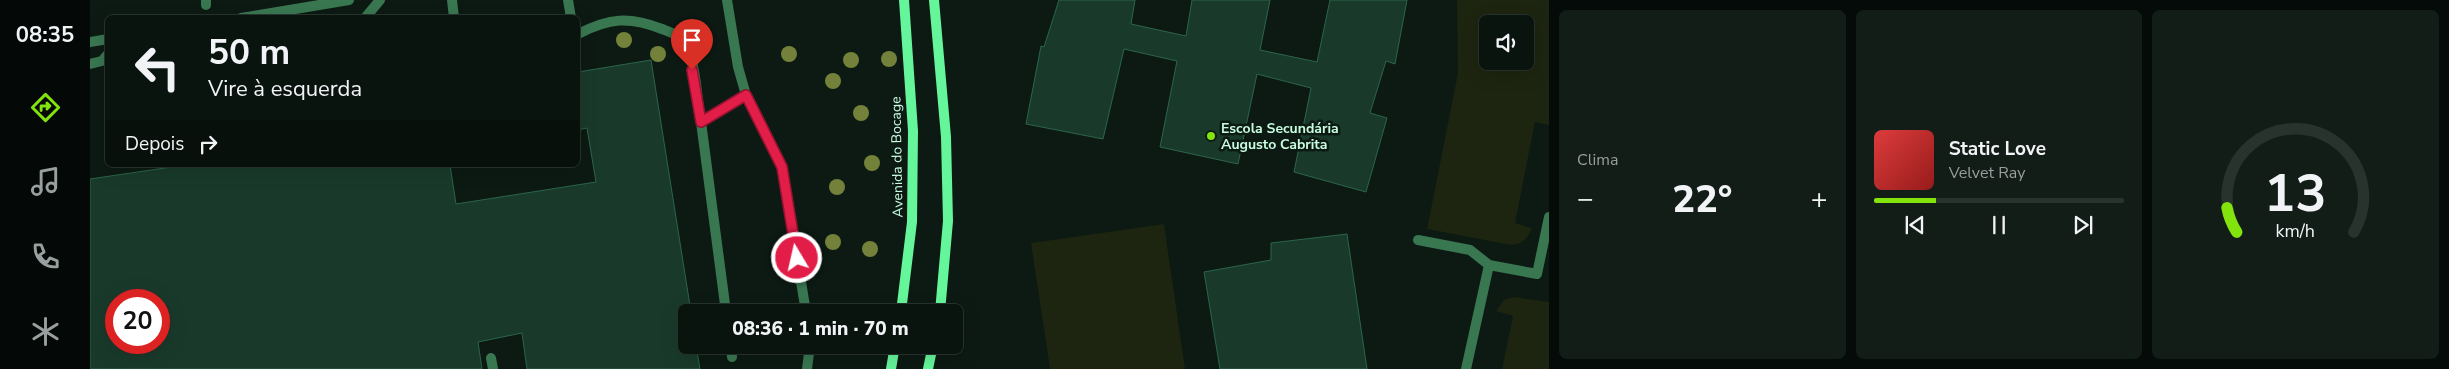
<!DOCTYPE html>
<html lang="pt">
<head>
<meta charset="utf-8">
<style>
	:root { --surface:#09140e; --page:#121d17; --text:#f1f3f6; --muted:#999e9e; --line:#29332e; --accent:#83e30d }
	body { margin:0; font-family:"Nunito Sans",sans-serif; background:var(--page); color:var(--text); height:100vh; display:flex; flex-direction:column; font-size:19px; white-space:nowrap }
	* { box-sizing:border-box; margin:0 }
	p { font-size:16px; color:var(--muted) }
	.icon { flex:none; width:28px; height:28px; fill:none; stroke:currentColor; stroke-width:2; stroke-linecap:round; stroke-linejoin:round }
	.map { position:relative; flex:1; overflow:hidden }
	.panel { display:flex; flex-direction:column; gap:10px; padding:10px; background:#050b08; width:900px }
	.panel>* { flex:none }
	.banner { position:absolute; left:15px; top:15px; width:475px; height:152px; border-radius:8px; box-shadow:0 5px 20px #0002,0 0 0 1px var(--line); background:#09140e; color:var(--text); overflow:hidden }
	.buttons { position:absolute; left:1389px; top:15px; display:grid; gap:10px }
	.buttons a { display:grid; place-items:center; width:55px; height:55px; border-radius:8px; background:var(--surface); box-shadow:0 5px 20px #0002,0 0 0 1px var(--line); font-size:25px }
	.speed { position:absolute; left:15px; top:289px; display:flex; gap:10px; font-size:25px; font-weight:700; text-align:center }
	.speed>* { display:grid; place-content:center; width:65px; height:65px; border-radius:50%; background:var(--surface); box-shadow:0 5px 20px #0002,0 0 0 1px var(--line); line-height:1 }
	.speed .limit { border:8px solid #d22; background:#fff; color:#111 }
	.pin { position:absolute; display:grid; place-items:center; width:42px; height:42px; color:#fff; margin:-51px -21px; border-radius:50% 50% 50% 0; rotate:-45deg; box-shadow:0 0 5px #0007 }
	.pin .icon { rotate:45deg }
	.me { position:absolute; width:55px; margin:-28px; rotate:351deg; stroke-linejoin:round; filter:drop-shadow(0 0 4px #0008) }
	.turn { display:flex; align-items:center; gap:18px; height:105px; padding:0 20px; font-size:22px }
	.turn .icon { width:65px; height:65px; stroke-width:2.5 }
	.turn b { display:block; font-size:35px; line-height:42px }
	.then { display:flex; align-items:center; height:48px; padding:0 20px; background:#0003; gap:10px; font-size:19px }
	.big { font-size:38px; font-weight:800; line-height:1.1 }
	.panel .card { flex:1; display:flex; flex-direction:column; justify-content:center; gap:8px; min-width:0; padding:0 18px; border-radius:8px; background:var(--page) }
	.panel .dial { align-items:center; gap:0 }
	.dial svg { height:130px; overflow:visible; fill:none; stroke:var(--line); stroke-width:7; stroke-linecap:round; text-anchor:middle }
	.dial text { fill:var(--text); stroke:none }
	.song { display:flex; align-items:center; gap:15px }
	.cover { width:60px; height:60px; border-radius:8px; background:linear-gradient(135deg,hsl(0 70% 55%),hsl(0 70% 35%)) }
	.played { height:5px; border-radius:2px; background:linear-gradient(90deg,var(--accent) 25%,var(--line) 25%) }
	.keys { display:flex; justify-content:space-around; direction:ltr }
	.heat { display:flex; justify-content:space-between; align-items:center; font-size:28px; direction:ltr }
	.panel .tiles { flex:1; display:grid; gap:10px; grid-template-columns:repeat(3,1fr) }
	.trip { position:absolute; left:588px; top:304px; width:285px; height:50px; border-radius:8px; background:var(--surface); box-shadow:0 5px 20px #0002,0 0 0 1px var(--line); font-weight:800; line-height:50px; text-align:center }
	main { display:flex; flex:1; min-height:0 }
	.menu { display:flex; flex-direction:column; width:90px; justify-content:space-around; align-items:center; background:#040806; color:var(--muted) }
	.menu .icon { width:35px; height:35px }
	.menu .active { color:var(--accent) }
	.menu b { font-size:22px; color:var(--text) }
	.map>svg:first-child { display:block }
	.green { fill:#1d240f; fill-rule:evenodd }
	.building { fill:#193a2b; stroke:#2c654b; fill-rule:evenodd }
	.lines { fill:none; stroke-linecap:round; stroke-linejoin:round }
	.lane { stroke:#397751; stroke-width:10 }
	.street { stroke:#397751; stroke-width:10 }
	.secondary { stroke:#65f69b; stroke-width:10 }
	.tree { fill:#74813a }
	.route-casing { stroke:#92132f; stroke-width:12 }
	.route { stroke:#e11d48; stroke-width:9 }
	.poi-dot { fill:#83e30d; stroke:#0c1a13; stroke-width:2 }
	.labels { text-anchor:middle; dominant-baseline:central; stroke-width:5; stroke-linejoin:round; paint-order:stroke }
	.poi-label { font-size:14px; font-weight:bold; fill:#c8fce0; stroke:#0c1a13; text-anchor:start }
	.street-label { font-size:14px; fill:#c8fce0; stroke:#0c1a13 }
</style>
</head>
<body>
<main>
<nav class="menu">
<b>08:35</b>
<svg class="icon active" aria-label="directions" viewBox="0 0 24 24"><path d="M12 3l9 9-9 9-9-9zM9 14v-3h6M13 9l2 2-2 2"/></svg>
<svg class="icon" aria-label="music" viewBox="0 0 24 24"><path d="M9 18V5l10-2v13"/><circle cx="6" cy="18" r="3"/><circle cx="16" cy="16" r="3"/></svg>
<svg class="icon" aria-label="phone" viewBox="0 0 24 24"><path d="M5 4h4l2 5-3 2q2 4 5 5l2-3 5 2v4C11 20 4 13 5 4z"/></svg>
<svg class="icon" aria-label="climate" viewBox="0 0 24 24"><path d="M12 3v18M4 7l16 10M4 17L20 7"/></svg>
</nav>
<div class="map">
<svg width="1459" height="369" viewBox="0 0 1459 369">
	<rect width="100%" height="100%" fill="#0c1a13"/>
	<!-- green -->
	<path class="green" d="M1367,0H1459V125L1445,122L1425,223L1442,228C1438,238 1433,244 1421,245L1337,229L1368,73ZM1398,24H1435V61H1398Z
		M1074,224L1095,369H960L941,243Z
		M1424,297L1459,302V369H1412L1423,316L1406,311L1414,300Z"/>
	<!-- building -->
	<path class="building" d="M969,0H1045L1041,24L1096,36L1102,0H1180L1170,50L1227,62L1240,0H1317L1305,64L1296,61L1280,113L1297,118L1276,192L1204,172L1221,88L1167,74L1148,164L1070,147L1087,61L1034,49L1013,139L936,124L951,46L954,47Z
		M561,60L601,312H596V345H606L610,369H437L432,333L388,342L392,369H0V179L95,165H360L366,204L506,182L497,128L488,130V72ZM26,300H69V342H26Z
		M1257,234L1277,369H1130L1114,272L1181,260V243Z"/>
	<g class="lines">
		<!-- lane -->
		<path class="lane" d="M116,0V5
			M362,0L364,18
			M478,0L481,18
			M637,0L648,67L656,95L692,167L716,312
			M151,18L259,0
			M275,18L290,0
			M488,34C519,18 539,16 572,29C580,32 590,35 595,43C606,62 607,99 611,122
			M0,42L18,39
			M0,64L12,61L18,54
			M1328,240L1380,250L1399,265
			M636,312L611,122L656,95
			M641,345L642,357
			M401,358L403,369
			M717,369L720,345"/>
		<!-- street -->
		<path class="street" d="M1376,369L1399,265L1447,274L1459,217"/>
		<!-- secondary -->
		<path class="secondary" d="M844,0L856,137L858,221L850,312
			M811,312L822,222L823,131L814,0
			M801,369L805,345
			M838,369L843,345"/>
	</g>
	<!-- trees -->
	<g class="tree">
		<circle cx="534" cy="40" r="8"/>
		<circle cx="568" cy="54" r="8"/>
		<circle cx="699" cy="54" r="8"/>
		<circle cx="799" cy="59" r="8"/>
		<circle cx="761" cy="60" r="8"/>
		<circle cx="743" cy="81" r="8"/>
		<circle cx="771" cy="113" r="8"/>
		<circle cx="782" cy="163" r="8"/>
		<circle cx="747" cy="187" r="8"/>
		<circle cx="743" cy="242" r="8"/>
		<circle cx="780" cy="249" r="8"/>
	</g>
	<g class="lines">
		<defs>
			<path id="route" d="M602,70L611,122L656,95L692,167L707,258"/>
		</defs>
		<!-- route casing -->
		<use href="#route" class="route-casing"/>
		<!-- route -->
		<use href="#route" class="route"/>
	</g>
	<!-- markers -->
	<circle class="poi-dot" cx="1121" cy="136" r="5"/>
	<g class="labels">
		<!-- poi labels -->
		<g class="poi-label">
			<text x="1131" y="128">Escola Secundária<tspan x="1131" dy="16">Augusto Cabrita</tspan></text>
		</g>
		<!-- street labels -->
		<g class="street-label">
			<text transform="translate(807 157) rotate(-91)">Avenida do Bocage</text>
		</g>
	</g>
</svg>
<div class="buttons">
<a><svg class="icon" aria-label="sound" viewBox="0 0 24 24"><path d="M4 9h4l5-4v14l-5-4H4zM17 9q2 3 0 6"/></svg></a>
</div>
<div class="speed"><div class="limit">20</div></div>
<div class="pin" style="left:602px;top:70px;background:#d93025"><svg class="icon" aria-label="arrive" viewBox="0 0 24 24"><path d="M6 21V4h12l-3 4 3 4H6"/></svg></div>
<svg class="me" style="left:707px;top:258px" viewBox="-20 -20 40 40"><circle r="17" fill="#e11d48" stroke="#fff" stroke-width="3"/><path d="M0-11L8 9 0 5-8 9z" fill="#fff"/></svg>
<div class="trip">08:36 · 1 min · 70 m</div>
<div class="banner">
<div class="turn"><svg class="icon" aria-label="left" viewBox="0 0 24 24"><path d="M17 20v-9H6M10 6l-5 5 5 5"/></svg><div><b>50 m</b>Vire à esquerda</div></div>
<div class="then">Depois<svg class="icon" aria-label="right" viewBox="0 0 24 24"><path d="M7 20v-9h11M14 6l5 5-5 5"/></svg></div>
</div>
</div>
<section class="panel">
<div class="tiles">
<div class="card"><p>Clima</p>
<div class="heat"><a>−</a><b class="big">22°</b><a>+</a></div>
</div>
<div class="card">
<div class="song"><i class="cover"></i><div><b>Static Love</b><p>Velvet Ray</p></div></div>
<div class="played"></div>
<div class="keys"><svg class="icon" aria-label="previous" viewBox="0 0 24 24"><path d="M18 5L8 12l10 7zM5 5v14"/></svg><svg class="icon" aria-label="pause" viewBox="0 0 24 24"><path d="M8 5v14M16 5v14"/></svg><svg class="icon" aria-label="next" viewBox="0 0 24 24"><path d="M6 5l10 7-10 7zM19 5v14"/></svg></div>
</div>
<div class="card dial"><svg viewBox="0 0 100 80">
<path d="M14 69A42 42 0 1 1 86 69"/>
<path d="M14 69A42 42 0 0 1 8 54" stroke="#83e30d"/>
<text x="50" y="56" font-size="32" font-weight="700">13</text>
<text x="50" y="72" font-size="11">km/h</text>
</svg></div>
</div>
</section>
</main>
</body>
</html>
